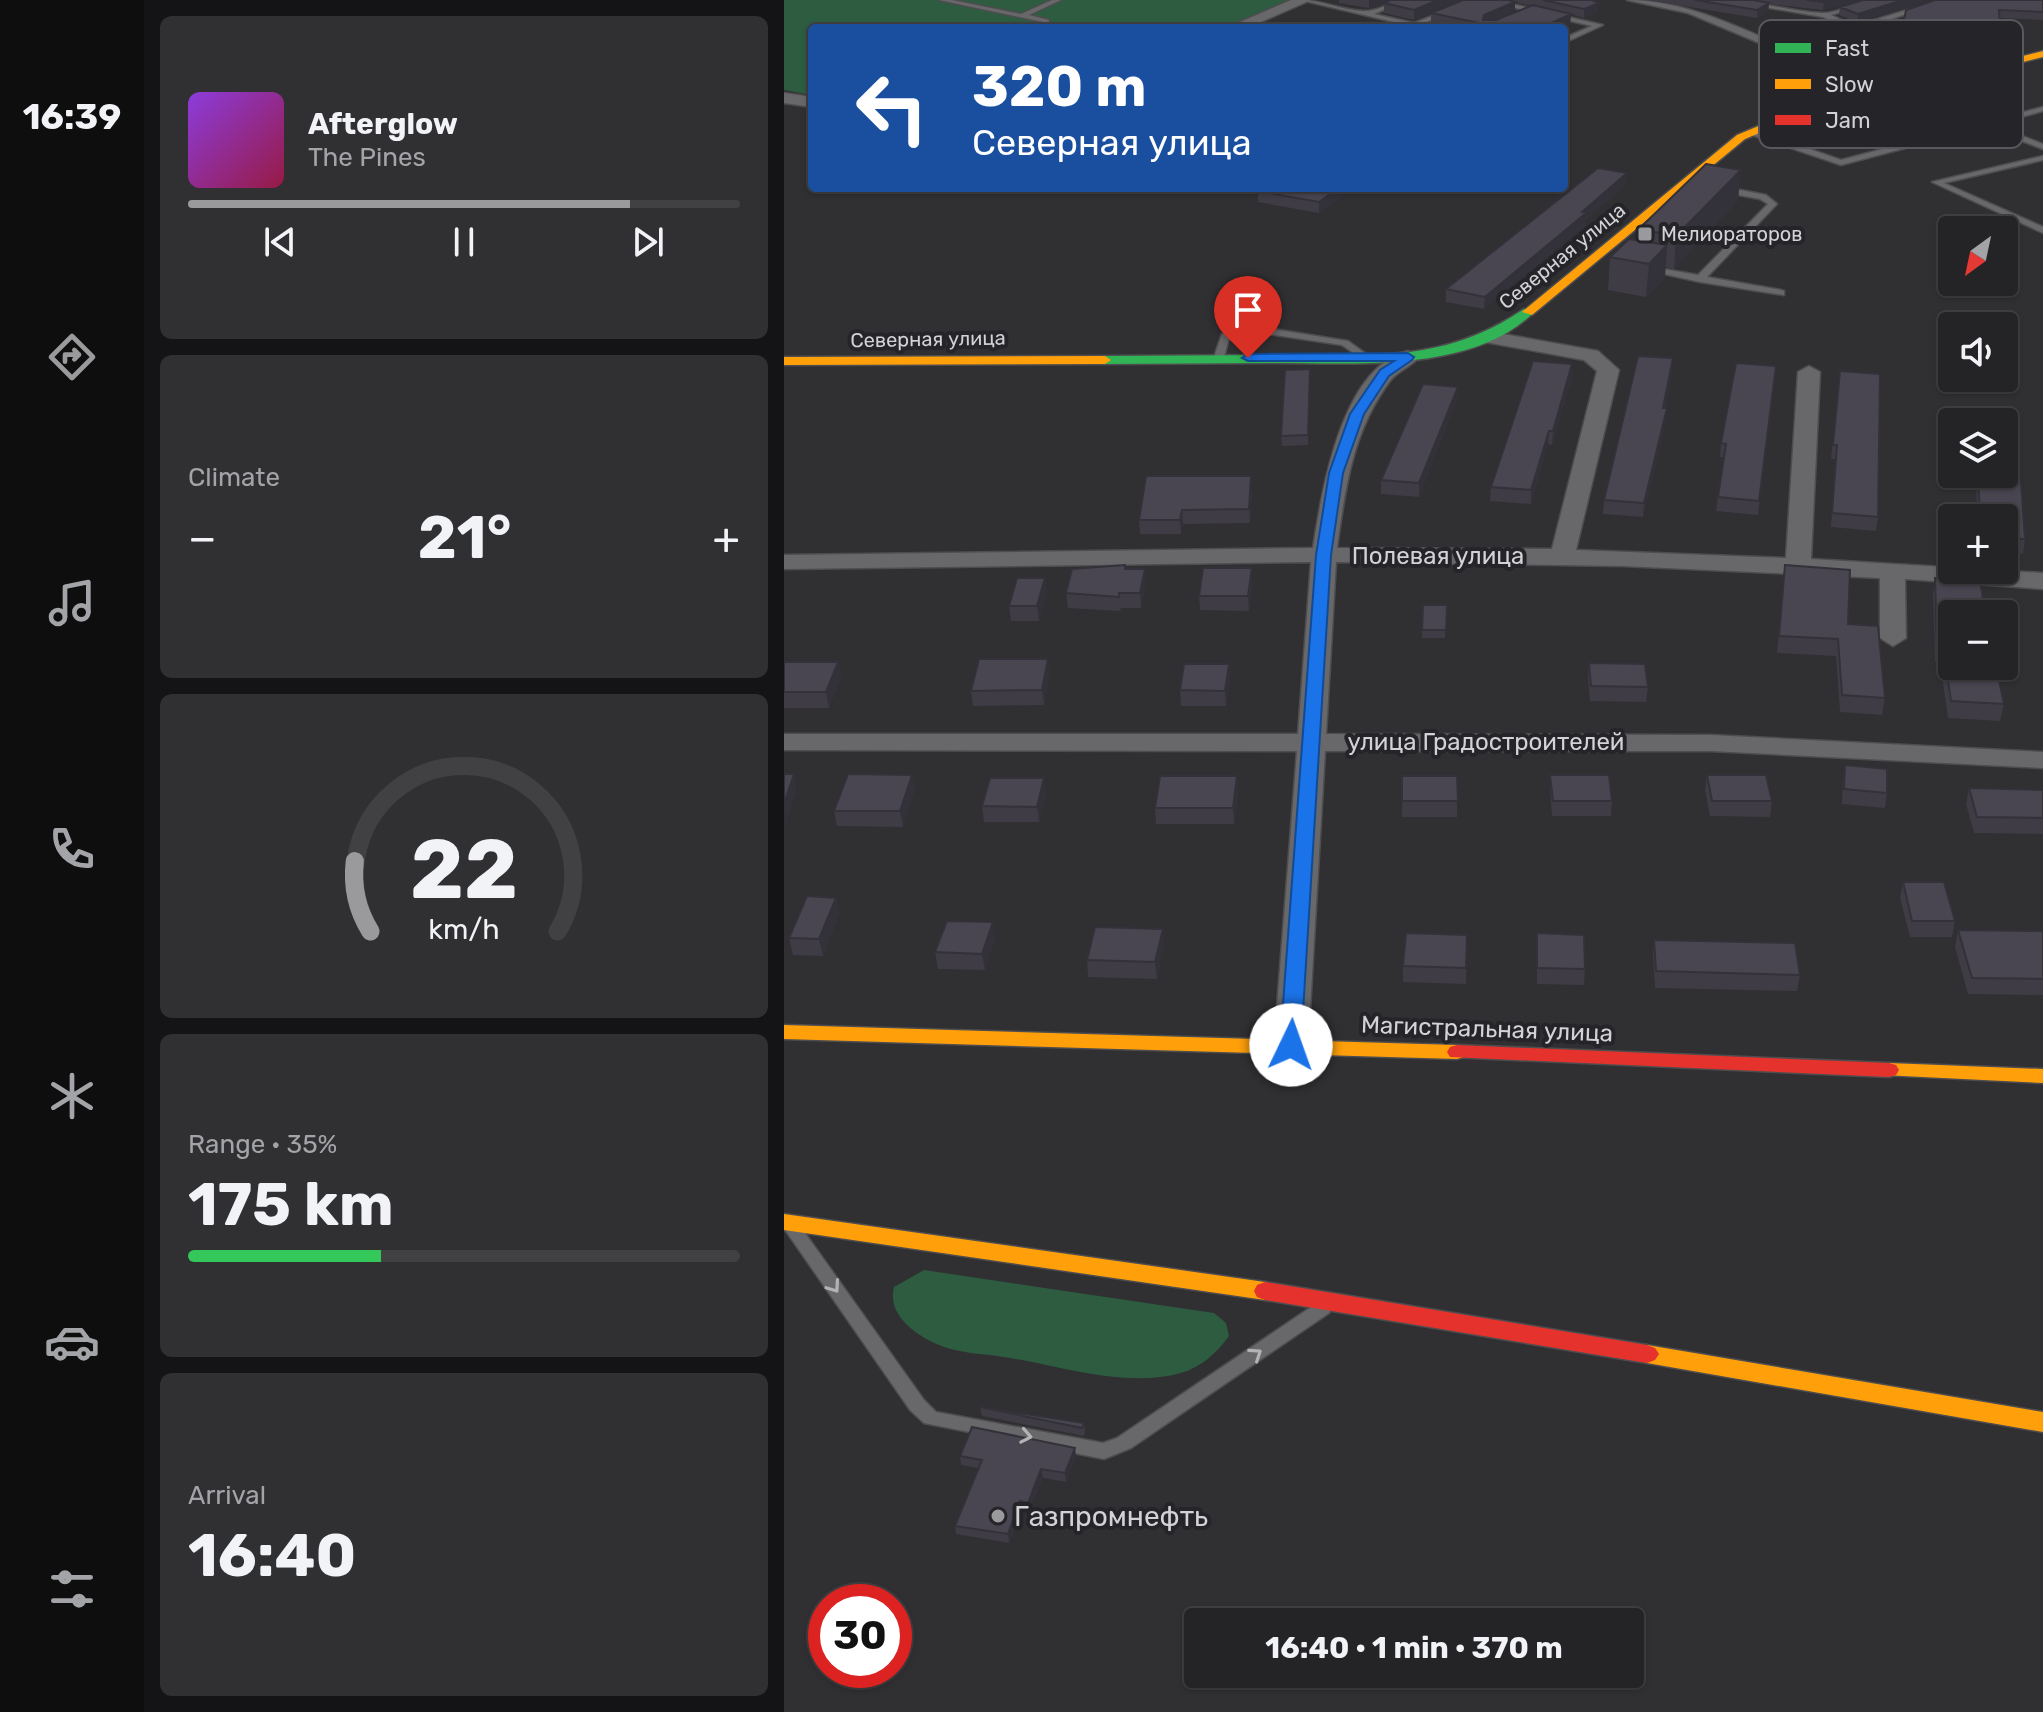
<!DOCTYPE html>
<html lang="en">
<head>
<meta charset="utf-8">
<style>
	:root { --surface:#242326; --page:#302f32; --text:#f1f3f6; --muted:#a3a4a7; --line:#414043; --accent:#9a999c }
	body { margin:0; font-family:Rubik,sans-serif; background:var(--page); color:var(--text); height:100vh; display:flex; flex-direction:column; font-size:30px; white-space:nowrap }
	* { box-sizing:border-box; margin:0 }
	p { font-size:26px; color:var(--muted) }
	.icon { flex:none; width:44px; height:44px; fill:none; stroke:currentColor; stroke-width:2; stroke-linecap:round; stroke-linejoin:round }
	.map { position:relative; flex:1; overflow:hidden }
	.drawer { display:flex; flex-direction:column; gap:16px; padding:16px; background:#141315; width:640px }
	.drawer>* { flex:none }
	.top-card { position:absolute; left:24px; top:24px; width:760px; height:168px; border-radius:8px; box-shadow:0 2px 6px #0004,0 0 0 2px var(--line); background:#1a4fa0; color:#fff; overflow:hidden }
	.needle { width:52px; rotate:213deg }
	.tools { position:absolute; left:1154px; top:216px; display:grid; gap:16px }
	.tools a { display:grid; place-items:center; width:80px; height:80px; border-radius:8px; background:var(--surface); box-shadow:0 2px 6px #0004,0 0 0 2px var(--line); font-size:40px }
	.speed { position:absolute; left:24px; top:1584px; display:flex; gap:16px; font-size:40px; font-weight:700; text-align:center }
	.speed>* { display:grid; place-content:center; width:104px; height:104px; border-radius:50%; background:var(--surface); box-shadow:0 2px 6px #0004,0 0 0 2px var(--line); line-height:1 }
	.speed .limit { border:12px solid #d22; background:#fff; color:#111 }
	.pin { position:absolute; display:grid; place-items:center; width:68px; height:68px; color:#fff; margin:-82px -34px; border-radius:50% 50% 50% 0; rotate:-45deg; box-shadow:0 0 8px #0007 }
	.pin .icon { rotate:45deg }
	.me { position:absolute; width:88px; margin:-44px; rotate:3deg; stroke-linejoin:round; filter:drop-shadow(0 0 6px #0008) }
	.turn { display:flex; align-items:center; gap:28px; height:168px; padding:0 32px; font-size:36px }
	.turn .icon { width:104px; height:104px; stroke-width:2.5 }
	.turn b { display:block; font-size:56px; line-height:68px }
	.big { font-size:60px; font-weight:700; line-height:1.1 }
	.drawer .card { flex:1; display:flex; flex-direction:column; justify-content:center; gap:12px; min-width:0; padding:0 28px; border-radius:12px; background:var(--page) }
	.drawer .dial { align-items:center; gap:0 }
	.dial svg { height:208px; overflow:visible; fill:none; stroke:var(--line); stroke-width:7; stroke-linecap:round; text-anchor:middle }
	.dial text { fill:var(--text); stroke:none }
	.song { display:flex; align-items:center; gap:24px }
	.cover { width:96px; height:96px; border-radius:12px; background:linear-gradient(135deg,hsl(270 70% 55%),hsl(340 70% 35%)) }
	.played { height:8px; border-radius:4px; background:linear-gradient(90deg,var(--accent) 80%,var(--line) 80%) }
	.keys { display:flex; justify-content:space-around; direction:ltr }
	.heat { display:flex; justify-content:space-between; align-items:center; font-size:44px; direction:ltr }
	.charge { height:12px; border-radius:6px; background:linear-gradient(90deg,#34c759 35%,var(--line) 0) }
	.trip { position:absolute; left:400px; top:1608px; width:460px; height:80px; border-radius:8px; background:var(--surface); box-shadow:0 2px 6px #0004,0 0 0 2px var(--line); font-weight:700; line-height:80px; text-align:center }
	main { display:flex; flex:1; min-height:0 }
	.dock { display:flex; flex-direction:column; width:144px; justify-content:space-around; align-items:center; background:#0e0e0f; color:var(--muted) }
	.dock .icon { width:56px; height:56px }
	.dock .current { color:var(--accent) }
	.dock b { font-size:36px; color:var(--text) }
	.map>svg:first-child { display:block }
	.green { fill:#2d5c41 }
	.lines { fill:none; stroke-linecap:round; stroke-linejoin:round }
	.lane-casing { stroke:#4d4c4e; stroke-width:3 }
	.street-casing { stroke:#4d4c4e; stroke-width:3 }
	.fast-casing { stroke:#4d4c4e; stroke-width:3 }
	.slow-casing { stroke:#4d4c4e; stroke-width:3 }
	.jam-casing { stroke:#4d4c4e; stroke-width:3 }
	.lane { fill:#68686a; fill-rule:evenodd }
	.street { fill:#68686a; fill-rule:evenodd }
	.fast { fill:#30b455; fill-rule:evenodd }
	.slow { fill:#ff9f0a; fill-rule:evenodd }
	.jam { fill:#e5322d; fill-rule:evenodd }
	.wall { fill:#3f3c46; fill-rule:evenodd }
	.shaded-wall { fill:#333139 }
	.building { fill:#494651; stroke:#333139; stroke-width:2 }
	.oneway { stroke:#b3b2b5 }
	.route { fill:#1a73e8; stroke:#114b97; stroke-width:2 }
	.poi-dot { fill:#9a999c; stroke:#252429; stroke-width:3 }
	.labels { text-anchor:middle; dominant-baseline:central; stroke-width:8; stroke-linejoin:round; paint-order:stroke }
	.far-poi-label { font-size:20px; fill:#d3d2d5; stroke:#252429; text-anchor:start }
	.far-street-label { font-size:20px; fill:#d3d2d5; stroke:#252429 }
	.street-label { font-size:24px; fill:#d3d2d5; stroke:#252429 }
	.near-poi-label { font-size:28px; fill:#d3d2d5; stroke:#252429; text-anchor:start }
	.key { fill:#252429; stroke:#59585d; stroke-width:2 }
	.key-label { font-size:22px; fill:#d3d2d5 }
</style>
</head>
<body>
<main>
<nav class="dock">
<b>16:39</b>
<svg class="icon current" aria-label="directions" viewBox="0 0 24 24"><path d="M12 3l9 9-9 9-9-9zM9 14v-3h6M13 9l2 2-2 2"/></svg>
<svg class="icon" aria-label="music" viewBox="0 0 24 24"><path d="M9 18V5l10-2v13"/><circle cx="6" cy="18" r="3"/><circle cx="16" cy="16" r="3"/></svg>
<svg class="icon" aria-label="phone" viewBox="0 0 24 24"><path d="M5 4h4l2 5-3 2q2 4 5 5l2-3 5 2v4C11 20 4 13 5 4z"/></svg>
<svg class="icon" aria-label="climate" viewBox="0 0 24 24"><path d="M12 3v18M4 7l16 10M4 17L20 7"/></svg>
<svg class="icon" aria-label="car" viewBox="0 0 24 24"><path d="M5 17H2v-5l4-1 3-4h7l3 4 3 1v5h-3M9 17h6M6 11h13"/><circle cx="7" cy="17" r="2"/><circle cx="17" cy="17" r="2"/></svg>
<svg class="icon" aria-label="filters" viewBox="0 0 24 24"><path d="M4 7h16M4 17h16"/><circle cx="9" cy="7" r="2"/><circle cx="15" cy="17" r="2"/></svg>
</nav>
<section class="drawer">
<div class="card">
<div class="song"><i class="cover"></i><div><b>Afterglow</b><p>The Pines</p></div></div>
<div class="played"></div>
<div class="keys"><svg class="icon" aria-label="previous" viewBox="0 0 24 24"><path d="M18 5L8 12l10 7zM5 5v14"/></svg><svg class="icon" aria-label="pause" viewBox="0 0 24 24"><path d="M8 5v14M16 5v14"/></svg><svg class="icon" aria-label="next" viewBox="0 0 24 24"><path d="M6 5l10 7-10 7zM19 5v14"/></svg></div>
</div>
<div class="card"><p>Climate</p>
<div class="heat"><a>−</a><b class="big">21°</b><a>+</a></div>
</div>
<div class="card dial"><svg viewBox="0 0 100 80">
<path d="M14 69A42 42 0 1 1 86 69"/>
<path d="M14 69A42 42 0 0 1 8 42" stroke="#9a999c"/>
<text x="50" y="56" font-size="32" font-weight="700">22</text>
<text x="50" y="72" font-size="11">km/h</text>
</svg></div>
<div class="card"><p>Range · 35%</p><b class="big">175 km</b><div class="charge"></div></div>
<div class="card"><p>Arrival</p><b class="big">16:40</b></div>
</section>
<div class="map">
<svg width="1259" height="1712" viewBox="0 0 1259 1712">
	<rect width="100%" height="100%" fill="#302f32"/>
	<!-- green -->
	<path class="green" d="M0,0H510L438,28H28V95L0,90Z
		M140,1270L430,1313L442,1323L445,1336C433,1353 417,1367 397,1373C343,1388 280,1367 226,1358C205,1354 180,1354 160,1347C135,1338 102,1316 110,1287Z"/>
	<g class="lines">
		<defs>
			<path id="lane" d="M155,0H168L237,14L268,0H277L245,15L265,20L264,28H256L259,22Z
				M517,0C538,0 559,11 580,11C595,12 608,0 623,0L590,14L630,23L661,11L666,12L631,27Z
				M698,0H710L819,25L780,43V38L808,26Z
				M843,0C908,0 970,35 1030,60L1066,29L1039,17L939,0C972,0 1006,12 1039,13C1057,13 1074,0 1093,0L1047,15L1071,26L1155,0H1165L1074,30L1036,62L1065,74L1117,88L1202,122L1259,107V111L1209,125L1259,144V149L1201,127L1057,165L965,134V130H971L1057,160L1194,124L1111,92L1059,78L904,13Z
				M1259,156V160L1160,183L1259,227V233L1148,182Z
				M936,186L982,195L993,204L923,277L997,290L1000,291V295L916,282L858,269L863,266L914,275L984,204L976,199L933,191L932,189Z
				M463,325L564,341L589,359L581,361L558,345L464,331L445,338L440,357L432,359L430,357L438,334Z
				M10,1224L16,1226L140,1400L152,1412L319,1443L333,1438L533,1303L539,1301L545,1303L548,1308L545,1313L347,1448L320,1459L140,1423L126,1410L4,1234L1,1230L4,1226Z"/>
			<path id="street" d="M507,0H527L463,28H442Z
				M0,93L28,97V107L0,103Z
				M708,332L814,351L835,370L792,550L1002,558L1014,372L1025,366L1036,372L1027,559L1259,573V589L1121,579L1122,638L1109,646L1096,638V578L839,566L552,562L542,734L927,735L1259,752V768L927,751H541L524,1045L519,1053L507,1056L495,1053L490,1045L513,751L0,750V734H514L527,562L0,569V555L529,548C538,491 557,367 624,351L635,357C627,367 613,371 606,381C569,430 561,488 553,548L768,549L813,371L800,360L701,342L698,338L701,334Z"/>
			<path id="fast" d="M740,309L750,312C689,373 572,363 492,363C435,363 378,364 321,364L315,360L321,356C378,356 435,355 492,355C585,355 659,364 740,309Z"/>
			<path id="slow" d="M1259,51V57L1004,121L961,139L748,315L738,312L953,135L996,117Z
				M0,357L321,356L327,360L321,364L0,365Z
				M0,1025L673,1045L680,1047L683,1052L680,1057L673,1059L0,1039Z
				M1105,1063L1259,1069V1083L1098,1075L1095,1070L1098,1065Z
				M0,1214L481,1282L489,1285L492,1291L489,1297L481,1300L0,1230Z
				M863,1345L1259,1412V1432L863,1363L855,1360L851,1354L855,1348Z"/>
			<path id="jam" d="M673,1045L1105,1063L1112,1065L1115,1070L1112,1075L1105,1077L666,1057L663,1052L666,1047Z
				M481,1282L863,1345L871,1348L875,1354L871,1360L863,1363L481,1300L473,1297L470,1291L473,1285Z"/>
		</defs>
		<!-- lane casing -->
		<use href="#lane" class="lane-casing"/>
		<!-- street casing -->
		<use href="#street" class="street-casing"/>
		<!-- fast casing -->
		<use href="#fast" class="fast-casing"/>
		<!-- slow casing -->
		<use href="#slow" class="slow-casing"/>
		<!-- jam casing -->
		<use href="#jam" class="jam-casing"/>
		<!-- lane -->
		<use href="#lane" class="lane"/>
		<!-- street -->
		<use href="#street" class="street"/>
		<!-- fast -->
		<use href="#fast" class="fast"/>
		<!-- slow -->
		<use href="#slow" class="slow"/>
		<!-- jam -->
		<use href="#jam" class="jam"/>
	</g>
	<!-- wall -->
	<path class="wall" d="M555,0H678L630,20L600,13V4L585,8L555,3Z
		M727,0H808L814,11L800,18L787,14L786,24L778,28H668L647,24V13ZM731,2L747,6L711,20L731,12Z
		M863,0H1145L1073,22L1055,15L1056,7L1068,3L1039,10L985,4L984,11L973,18Z
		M1151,0H1259V20L1216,18L1215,34L1157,31L1152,62L1111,72L1112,63Z
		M842,184L802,220V225L700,309L662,302V289Z
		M570,188L535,213L474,202V191Z
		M954,201L890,269L881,267V278L862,297L824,290L826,257L854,240L855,229Z
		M788,364V377L768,445L764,444L747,504L706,501L707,487Z
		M992,366L974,515L932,511L940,457H936L937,443Z
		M526,369L524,445L498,446L497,436Z
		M888,371L881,408L882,421L859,517L819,514L820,500Z
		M1056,371L1094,517L1092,531L1047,527L1051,459H1047Z
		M674,387L673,400L635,497L597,494V480Z
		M1192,474H1220L1241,539L1239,554L1220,552V518H1193Z
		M468,490L466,523L399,524L397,534H356L355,520Z
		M341,565L342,569L362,583L357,608H337L336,611L284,608L282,593Z
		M1001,565L1064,624L1101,698L1098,715L1056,712L1052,656L993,653Z
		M261,578L263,593L255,621H227L225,606Z
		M1151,578L1220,704L1216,721L1164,718L1156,662H1151L1149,595Z
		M468,583L465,611L416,610L415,596Z
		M663,605L661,638H638V630Z
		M0,662H54L57,677L45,708H0Z
		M805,663L864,687L862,702L806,701L804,678Z
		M445,664L446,679L442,706H397L396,690Z
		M266,674L260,705L189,706L187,691Z
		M1061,765L1103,793L1101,808L1058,804L1059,781Z
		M128,775L131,790L119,827L53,826L50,811Z
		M766,775L828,801L827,816H768L766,790Z
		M923,775L988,801L986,817L926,816L921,790Z
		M618,776H673V817H618Z
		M1185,788L1259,790V834L1190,833L1182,804Z
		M454,792L450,824H372L371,808Z
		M262,794L255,822H200L198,806Z
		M1119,882L1171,921L1168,937H1126L1116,898Z
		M52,898L55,914L39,956L9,955L5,938Z
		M379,929L380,945L373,979L304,977L303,960Z
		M1174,930L1259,931V995L1184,994L1171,947Z
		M753,933L801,969L800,985L753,984Z
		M683,935L682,984L619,982V966Z
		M211,938L201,970L154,969L151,952Z
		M870,940L1016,975L1013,991L871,988L869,956Z
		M196,1407L300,1423L301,1432L300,1436L198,1416Z
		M176,1456H292L282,1482L259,1478L245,1511L238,1510L225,1543L172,1534L171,1526L194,1468L177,1465Z"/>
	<!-- shaded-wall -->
	<path class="shaded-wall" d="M585,0H612L585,8Z
		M654,0H678L630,20V10Z
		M1049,0H1084L1039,10L1040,2Z
		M1119,0H1145L1073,22L1074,14Z
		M731,2V12L700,25L699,24L700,15Z
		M815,3L814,11L800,18V9Z
		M985,3L984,11L973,18V10Z
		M787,14L786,24L778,28H757Z
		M1153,54L1152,62L1111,72L1112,63Z
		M957,170L954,201L890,269L892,236Z
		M843,173L842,184L802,220V225L700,309L701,297Z
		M554,188H570L535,213V202Z
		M883,245L881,278L862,297L865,264Z
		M889,358L888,371L878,421L879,408Z
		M788,364V377L768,445L769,431Z
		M674,387L673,400L635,497V483Z
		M883,408L882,421L859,517L860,503Z
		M765,431L764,444L747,504V490Z
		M467,476L468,490L466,523L465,509Z
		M398,510L399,524L397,534L396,520Z
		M468,568V583L465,611L464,596Z
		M361,569L362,583L357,608L356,593Z
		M261,578L263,593L255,621L253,606Z
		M264,659L266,674L260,705L258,690Z
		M54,662L57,677L45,708L42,692Z
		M445,664L446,679L442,706L441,691Z
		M10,774L13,790L1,827L0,804Z
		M128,775L131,790L119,827L116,811Z
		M453,776L454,792L450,824L449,808Z
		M260,778L262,794L255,822L253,807Z
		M52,898L55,914L39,956L35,939Z
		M209,922L211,938L201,970L198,954Z
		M379,929L380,945L373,979L371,962Z
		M291,1448L292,1456L282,1482L281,1473Z
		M257,1469L259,1478L245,1511L244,1503Z
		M236,1501L238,1510L225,1543L224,1534Z"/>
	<!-- building -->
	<path class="building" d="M607,0H654L630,10L600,3Z
		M679,0H724L731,2L700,15L699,20H712L749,5L787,14L757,28H719L647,13Z
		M759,0H808L815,3L800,9Z
		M911,0H969L985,3L973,10Z
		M1023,0H1049L1040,2Z
		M1079,0H1119L1074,14L1056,7Z
		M1151,0H1259V12L1215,10L1216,26L1158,23L1153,54L1112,63L1122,10Z
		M922,164L957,170L892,236L855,229Z
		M814,168L843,173L798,212L802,213L701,297L662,289Z
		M478,188H554L535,202L474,191Z
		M845,239L883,245L865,264L826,257Z
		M854,356L889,358L879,408H883L860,503L820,500Z
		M749,361L788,364L769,431H765L747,490L707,487Z
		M952,363L992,366L975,501L934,497L942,444L937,443Z
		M526,369L524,435L497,436L501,370Z
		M1056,371L1096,374L1094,517L1048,513L1053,445H1049Z
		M639,384L674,387L635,483L597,480Z
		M1220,465L1236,467L1241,539L1220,538V518H1196L1194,474H1220Z
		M362,476H467L465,509L398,510L396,520H355Z
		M341,565V569H361L356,593H335V597L282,593L288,569Z
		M1001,565L1066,570L1064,624L1094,626L1101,698L1058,695L1054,639L995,636Z
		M419,568H468L464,596H415Z
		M233,578H261L253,606H225Z
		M1151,578L1196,582L1202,614H1168V666H1212L1220,704L1167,701L1159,645H1153Z
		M639,605H663L662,630H638Z
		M195,659H264L258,690L187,691Z
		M0,662H54L42,692H0Z
		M805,663L861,664L864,687L807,686Z
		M400,664H445L441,691L396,690Z
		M1061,765L1103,769V793L1060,789Z
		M0,774H10L0,804Z
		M64,774L128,775L116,811H50Z
		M766,775H825L828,801H769Z
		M923,775H982L988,801H928Z
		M376,776H453L449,808H371Z
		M618,776H673L674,801H618Z
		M206,778H260L253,807L198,806Z
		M1185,788L1259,790V818L1193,817Z
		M1119,882H1160L1171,921H1128Z
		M23,896L52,898L35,939L5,938Z
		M163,921L209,922L198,954L151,952Z
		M311,927L379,929L371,962L303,960Z
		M1174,930L1259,931V979L1188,978Z
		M622,933L683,935L682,968L619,966Z
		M753,933L800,935L801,969L753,968Z
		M870,940L1011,943L1016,975L872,971Z
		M196,1407L300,1423L298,1428Z
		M188,1427L291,1448L281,1473L257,1469L244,1503L236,1501L224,1534L171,1526L198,1460L176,1456Z"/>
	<!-- one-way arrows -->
	<defs><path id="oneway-chevron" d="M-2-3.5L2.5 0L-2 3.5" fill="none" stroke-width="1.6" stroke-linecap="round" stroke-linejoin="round" transform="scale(2)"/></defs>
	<g class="oneway">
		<use href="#oneway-chevron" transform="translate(50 1287) rotate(55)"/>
		<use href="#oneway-chevron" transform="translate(472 1354) rotate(-34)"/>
		<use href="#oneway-chevron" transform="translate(242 1436) rotate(11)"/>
	</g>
	<!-- route -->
	<path class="route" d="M624,353L630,357L628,360L605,376L580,414L559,473L547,555L517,1045L507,1052L496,1045L532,555L545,473L566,414L596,370L610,361H464L458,358L464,354Z"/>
	<!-- markers -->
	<g class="poi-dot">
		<rect x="853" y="226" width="16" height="16" rx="4"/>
		<circle cx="214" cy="1516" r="8"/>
	</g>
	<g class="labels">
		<!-- far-poi labels -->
		<g class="far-poi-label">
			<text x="877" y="234">Мелиораторов</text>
		</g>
		<!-- far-street labels -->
		<g class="far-street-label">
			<text transform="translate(778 256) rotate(-39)">Северная улица</text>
			<text transform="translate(144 339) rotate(-1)">Северная улица</text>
		</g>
		<!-- street labels -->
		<g class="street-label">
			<text x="654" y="556">Полевая улица</text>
			<text x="702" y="742">улица Градостроителей</text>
			<text transform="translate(703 1029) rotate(2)">Магистральная улица</text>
		</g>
		<!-- near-poi labels -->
		<g class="near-poi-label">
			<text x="230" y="1516">Газпромнефть</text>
		</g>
	</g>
	<!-- legend -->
	<rect x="975" y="20" width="264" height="128" rx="12" class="key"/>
	<rect x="991" y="43" width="36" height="10" fill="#30b455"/>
	<rect x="991" y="79" width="36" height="10" fill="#ff9f0a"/>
	<rect x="991" y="115" width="36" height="10" fill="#e5322d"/>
	<g class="key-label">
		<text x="1041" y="56">Fast</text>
		<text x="1041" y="92">Slow</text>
		<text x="1041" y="128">Jam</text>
	</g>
</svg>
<div class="tools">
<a><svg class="needle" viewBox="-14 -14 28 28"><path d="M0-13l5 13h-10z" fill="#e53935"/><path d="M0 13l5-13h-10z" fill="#a3a4a7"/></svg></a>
<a><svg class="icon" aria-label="sound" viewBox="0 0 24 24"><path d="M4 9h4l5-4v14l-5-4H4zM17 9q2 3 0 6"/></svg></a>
<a><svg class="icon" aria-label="layers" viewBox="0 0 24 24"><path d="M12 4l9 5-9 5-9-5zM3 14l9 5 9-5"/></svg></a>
<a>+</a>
<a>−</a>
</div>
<div class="speed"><div class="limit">30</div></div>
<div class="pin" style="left:464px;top:358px;background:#d93025"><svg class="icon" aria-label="arrive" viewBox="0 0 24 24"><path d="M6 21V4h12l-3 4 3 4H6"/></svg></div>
<svg class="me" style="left:507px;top:1045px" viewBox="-20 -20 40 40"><circle r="19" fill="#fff"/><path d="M0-13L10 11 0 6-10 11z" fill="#1a73e8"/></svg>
<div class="trip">16:40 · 1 min · 370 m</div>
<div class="top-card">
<div class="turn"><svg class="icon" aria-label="left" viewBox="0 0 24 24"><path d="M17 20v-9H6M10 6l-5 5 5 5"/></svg><div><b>320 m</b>Северная улица</div></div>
</div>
</div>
</main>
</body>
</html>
